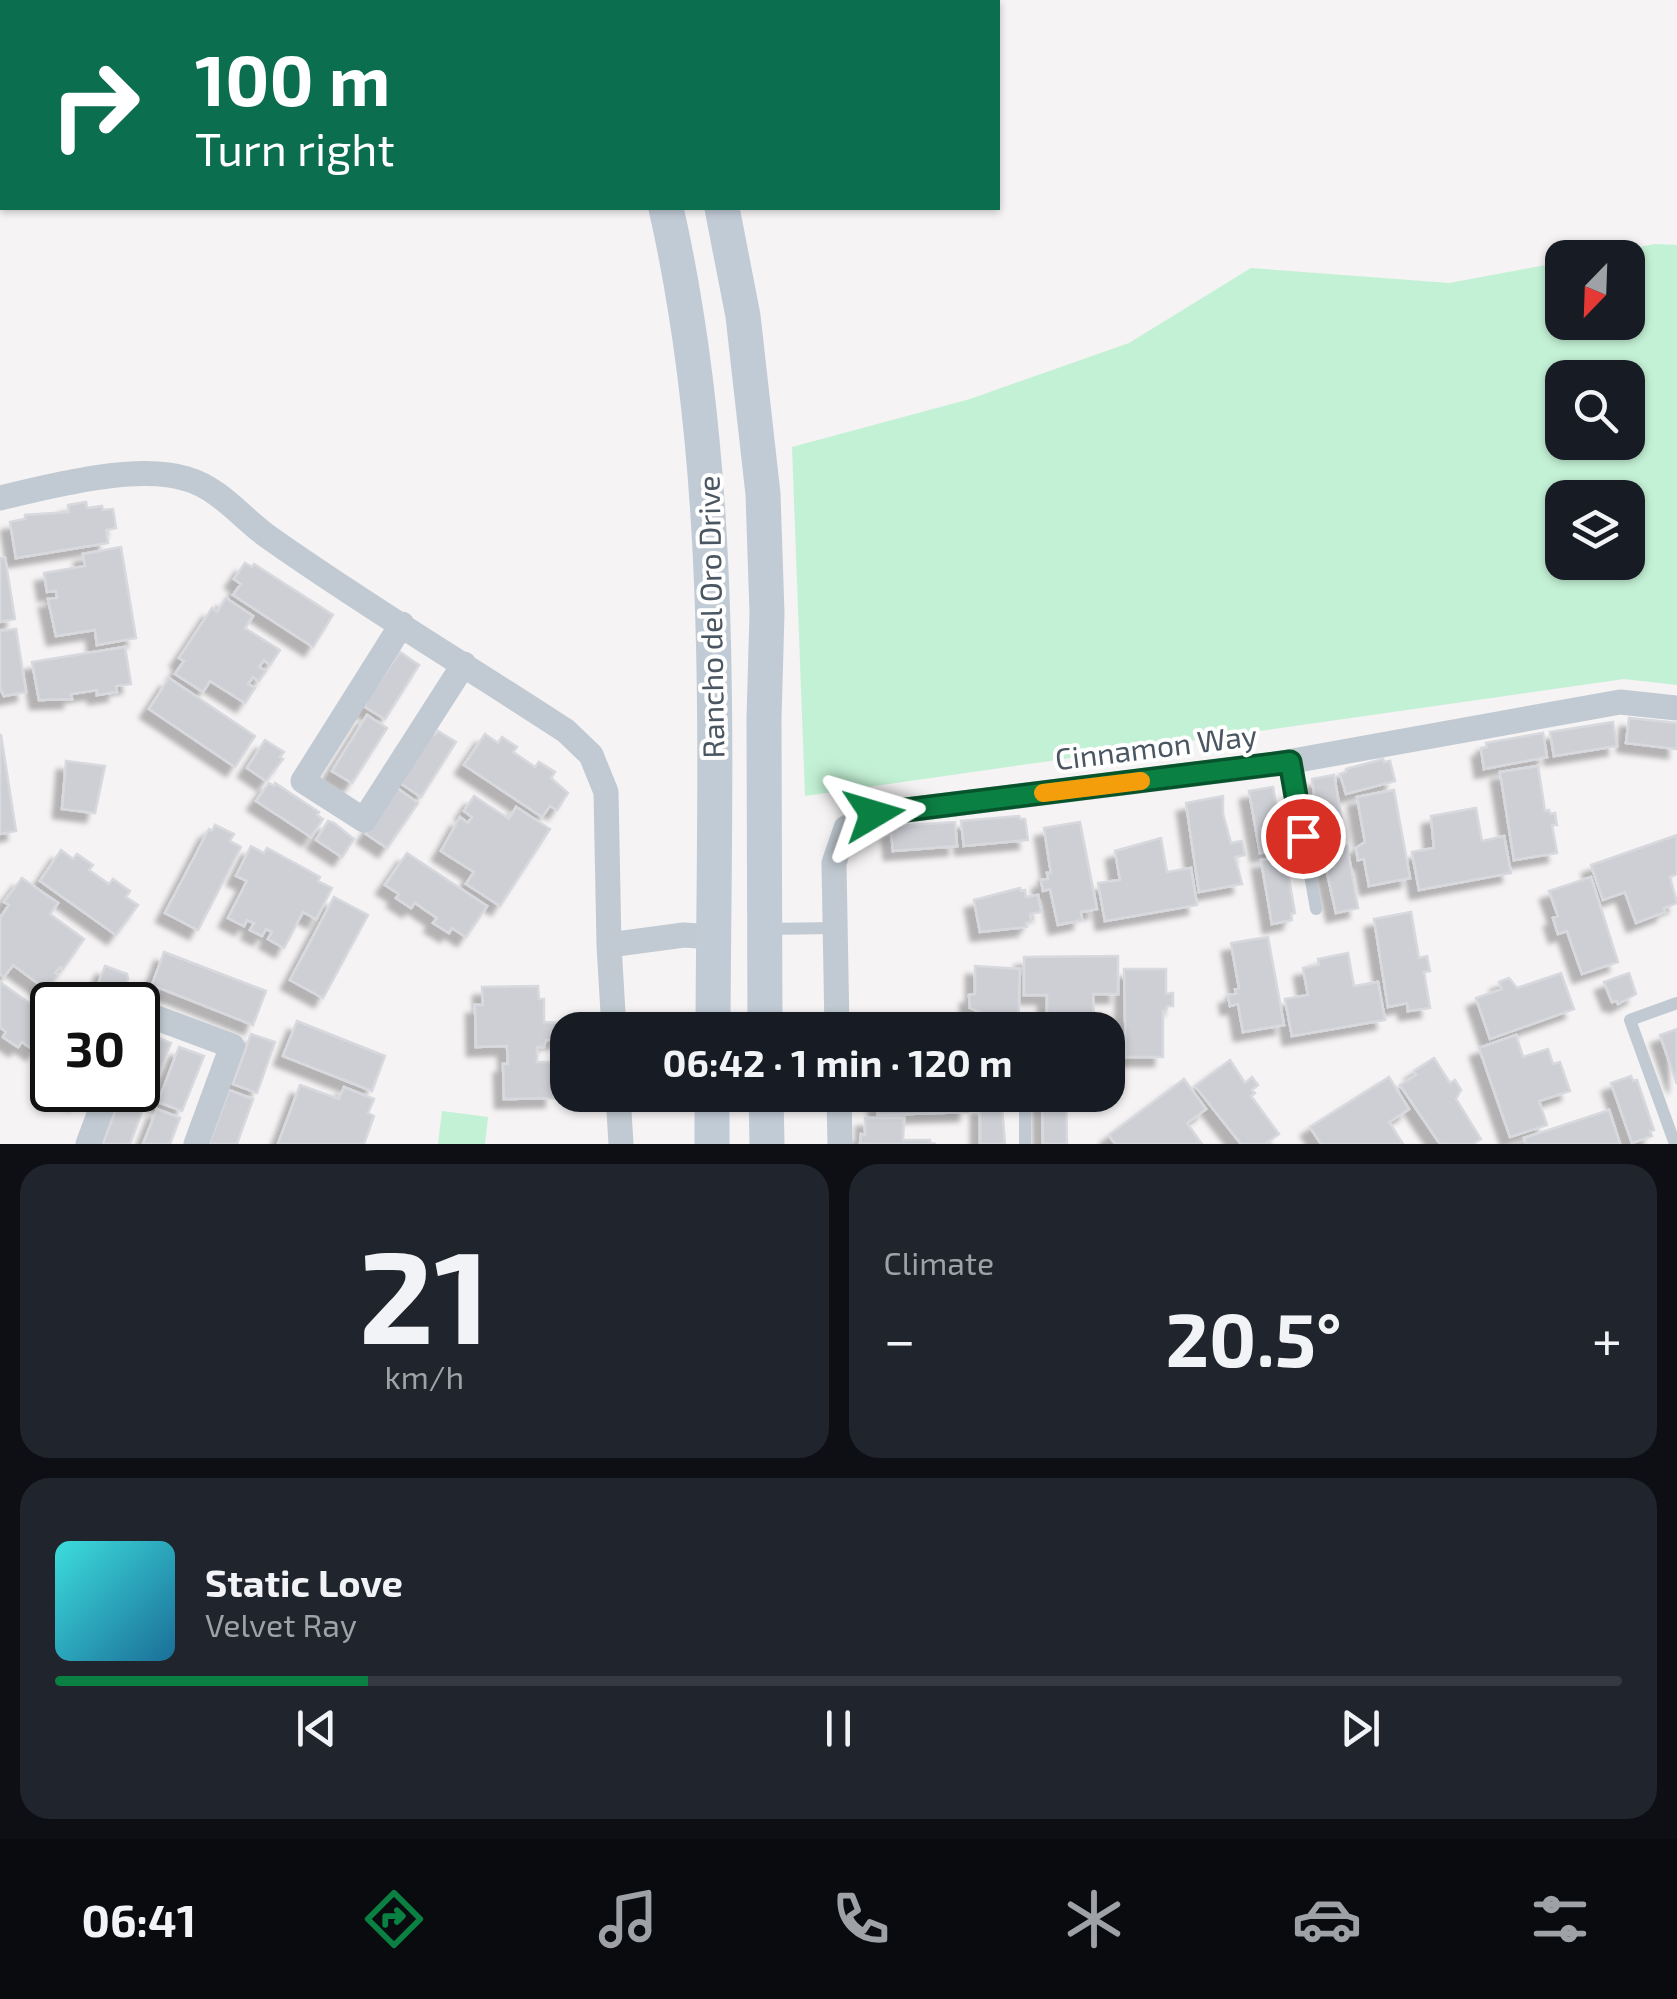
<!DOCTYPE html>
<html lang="en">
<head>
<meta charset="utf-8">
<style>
	:root { --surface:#171b24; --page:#20242c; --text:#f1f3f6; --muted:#9ea1a6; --line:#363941; --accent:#0b8043 }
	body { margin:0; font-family:"Exo 2",sans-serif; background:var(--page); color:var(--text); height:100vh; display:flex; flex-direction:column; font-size:38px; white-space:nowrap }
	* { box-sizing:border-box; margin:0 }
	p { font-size:32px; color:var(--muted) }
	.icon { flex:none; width:55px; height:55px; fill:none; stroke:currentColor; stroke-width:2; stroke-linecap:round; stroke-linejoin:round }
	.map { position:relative; height:1144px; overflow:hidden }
	.details { display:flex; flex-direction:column; gap:20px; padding:20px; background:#0d0f14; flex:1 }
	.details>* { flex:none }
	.guide { position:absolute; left:0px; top:0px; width:1000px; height:210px; box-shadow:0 2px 8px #0004; background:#0b6e4f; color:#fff; overflow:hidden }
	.needle { width:65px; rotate:203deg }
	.fabs { position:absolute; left:1545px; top:240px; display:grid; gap:20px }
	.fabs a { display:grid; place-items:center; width:100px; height:100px; border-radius:20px; background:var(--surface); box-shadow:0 2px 8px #0004; font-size:50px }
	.speed { position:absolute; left:30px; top:982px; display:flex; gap:20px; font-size:50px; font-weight:700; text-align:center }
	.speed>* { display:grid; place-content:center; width:130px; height:130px; border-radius:50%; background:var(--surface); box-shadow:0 2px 8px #0004; line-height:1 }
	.speed .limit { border:5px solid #111; border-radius:15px; background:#fff; color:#111 }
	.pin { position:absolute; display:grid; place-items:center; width:85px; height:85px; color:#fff; margin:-42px; border:5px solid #fff; border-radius:50%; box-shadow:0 2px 10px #0007 }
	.me { position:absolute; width:110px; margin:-55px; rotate:83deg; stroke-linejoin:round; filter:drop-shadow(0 0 8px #0008) }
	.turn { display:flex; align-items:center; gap:35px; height:210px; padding:0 30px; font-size:45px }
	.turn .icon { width:130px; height:130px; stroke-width:2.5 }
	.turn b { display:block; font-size:70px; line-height:85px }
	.big { font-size:75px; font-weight:700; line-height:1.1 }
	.details .tile { flex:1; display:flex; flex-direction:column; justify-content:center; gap:15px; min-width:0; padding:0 35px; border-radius:30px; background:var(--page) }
	.details .dial { align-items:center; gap:0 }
	.dial b { font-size:130px; line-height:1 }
	.song { display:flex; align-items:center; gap:30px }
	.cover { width:120px; height:120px; border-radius:15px; background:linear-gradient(135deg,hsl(180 70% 55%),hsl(200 70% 35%)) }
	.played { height:10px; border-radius:5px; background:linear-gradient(90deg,var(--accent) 20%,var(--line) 20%) }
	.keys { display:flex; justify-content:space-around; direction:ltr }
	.heat { display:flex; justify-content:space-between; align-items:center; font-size:55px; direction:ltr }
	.details .tiles { flex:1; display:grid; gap:20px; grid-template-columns:1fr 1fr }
	.tile:last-child { grid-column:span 2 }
	.trip { position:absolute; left:550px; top:1012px; width:575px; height:100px; border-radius:30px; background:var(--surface); box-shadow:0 2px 8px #0004; font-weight:700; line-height:100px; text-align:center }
	.tab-bar { display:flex; height:160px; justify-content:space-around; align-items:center; background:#090b0e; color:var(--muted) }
	.tab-bar .icon { width:70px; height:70px }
	.tab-bar .active { color:var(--accent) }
	.tab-bar b { font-size:45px; color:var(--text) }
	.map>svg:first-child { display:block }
	.green { fill:#c3f1d5; fill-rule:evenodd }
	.building { fill:#cdcfd5; stroke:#d7d9de; stroke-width:2.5; filter:url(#shadow) }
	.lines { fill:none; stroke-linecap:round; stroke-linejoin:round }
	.service { stroke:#c1cad2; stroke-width:12 }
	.minor { stroke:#c1cad2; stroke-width:25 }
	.secondary { stroke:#c1cbd6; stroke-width:35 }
	.route-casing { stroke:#07532c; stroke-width:25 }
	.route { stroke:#0b8043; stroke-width:18 }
	.slow { stroke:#f59e0b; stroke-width:18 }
	.labels { text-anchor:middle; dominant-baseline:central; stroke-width:8; stroke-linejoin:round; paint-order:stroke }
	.street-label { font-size:30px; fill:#4a5661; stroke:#fff }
</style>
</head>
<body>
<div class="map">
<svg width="1677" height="1144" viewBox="0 0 1677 1144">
	<defs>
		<filter id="shadow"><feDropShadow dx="-9" dy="9" stdDeviation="2.5" flood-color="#0004"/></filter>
	</defs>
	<rect width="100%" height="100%" fill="#f5f3f3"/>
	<!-- green -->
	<path class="green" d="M1655,244L1677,245V685L1624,679L805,796L792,447L970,399L1129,343L1251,268L1449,283L1562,262V322H1628V258L1584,257ZM1562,378H1628V442H1562ZM1562,498H1628V562H1562Z
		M442,1111L488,1117L485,1144H438Z"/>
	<!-- building -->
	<path class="building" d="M86,502L87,508L102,506L103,510L113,509L116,528L106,530L108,543L16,558L10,522L25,519V515L69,512L68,505Z
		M121,547L136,638L97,645L95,630L56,636L48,599L57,598L56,591L47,592L44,573L85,566L83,554Z
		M0,558H5L15,619L0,622Z
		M245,563L252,567L254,564L333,615L313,647L233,595L241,584L234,579Z
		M226,598L253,616L245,628L280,650L270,665L264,660L259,667L266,671L259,681L253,677L248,684L255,688L245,703L210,681L203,692L175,674L184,661L179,658L212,608L217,612Z
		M16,629L26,692L4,696L0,688V631Z
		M125,647L131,684L116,686L117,692L97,695V690L71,694L72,699L39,700L32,662Z
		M400,652L419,665L385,719L365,707L367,699Z
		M169,678L255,736L235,767L149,709Z
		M367,715L387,728L352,783L332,771Z
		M1629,718L1677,723V749L1626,743Z
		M1613,722L1617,746L1554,756L1550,732Z
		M438,731L456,742L421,797L400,783L432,733L435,735Z
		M1543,733L1547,757L1484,769L1481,748L1487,747L1486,743Z
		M485,734L498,743L502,737L517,747L513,752L535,767L539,762L555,772L551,778L568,793L557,810L550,806L542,817L464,765Z
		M1,735L16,831L0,834V735Z
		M265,740L284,752L280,757L283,759L266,781L247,768Z
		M1383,759L1384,762L1390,761L1395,781L1346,794L1340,774L1346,772V769Z
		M66,761L105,766L95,813L62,809Z
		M1538,766L1545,811L1549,810L1550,814L1555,813L1557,825H1552L1557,853L1514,860L1500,772Z
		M1334,775L1345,839L1321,843L1312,779Z
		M269,783L274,786L275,783L319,812L317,815L323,819L311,837L256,801Z
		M1273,787L1284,849L1260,853L1249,791Z
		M397,788L418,803L387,848L366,834Z
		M1394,790L1410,878L1369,886L1364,859L1358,860L1356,848L1365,842L1357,797Z
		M474,796L509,819L516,807L550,829L500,906L466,884L474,872L441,851L460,817L468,823L472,817L464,811Z
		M1223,796V814L1231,843L1242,841L1245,855L1235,857L1242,884L1199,892L1186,803Z
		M1476,808L1482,841L1504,836L1511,873L1419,890L1412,852L1434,848L1431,816Z
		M1019,816L1020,819H1025L1028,840L964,846L961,821Z
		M328,821L334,823L354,839L342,857L316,840Z
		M955,822L957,846L893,851L891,830L897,829V826Z
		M1080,822L1097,909L1081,912L1082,920L1058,925L1050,889L1043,891L1041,880L1048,879L1047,873H1051L1044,828Z
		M215,825L234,834L230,841L241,847L198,930L165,913L209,829L212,831Z
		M1677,835V874L1670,877L1677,903L1664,908L1665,912L1636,923L1625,892L1603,900L1591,865Z
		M1161,838L1167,872L1191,868L1197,905L1105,921L1098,883L1120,880L1115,851Z
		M251,846L264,853L267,848L320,877L318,881L332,888L316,919L303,912L284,948L268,939L272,932L266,929L262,936L250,930L254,923L247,920L244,926L228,918L247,881L236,876Z
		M1347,846L1358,908L1336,913L1322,850Z
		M61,850L73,859L77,854L93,865L89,870L109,884L113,879L130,891L126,897L138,905L116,935L40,881Z
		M407,853L487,906L466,937L452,928L449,933L433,923L437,918L415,903L411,908L396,898L399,894L385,885Z
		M1285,856L1295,913L1291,914L1292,920L1272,924L1261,860Z
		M1591,877L1618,962L1582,974L1567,931L1558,934L1553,918L1558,916L1549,891Z
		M22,878L58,903L50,914L84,939L63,969L60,967L55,973L58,975L47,990L13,965L4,977L0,974V918L9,905L4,902Z
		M1020,888L1021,891L1025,890L1026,897L1038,895L1041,912L1030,914L1031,922L1026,923L1027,927L980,932L974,900Z
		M334,897L368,915L323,998L290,980Z
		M1411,912L1419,958L1427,956L1430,971L1424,972L1430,1008L1408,1011L1407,1003L1388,1007L1374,919Z
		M1268,937L1284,1025L1243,1032L1238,1004L1230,1006L1228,995L1236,994L1235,989L1239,988L1231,943Z
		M164,952L266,991L253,1025L152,985Z
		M1348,953L1354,986L1378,982L1385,1020L1292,1036L1285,999L1308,995L1303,968L1319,965L1318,959Z
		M1118,956V994H1093L1094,1021H1079V1027H1047V995H1024V957Z
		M105,966L127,974L128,979L118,1005H90Z
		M975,966L1020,969L1018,1030H980V1012L970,1008L969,995L975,994Z
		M1124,969H1166V994L1173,993V1006H1167L1166,1011H1163V1057H1126Z
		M1561,973L1574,1009L1490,1039L1476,998L1502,989L1499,982L1509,978L1517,988Z
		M1629,973L1636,994L1618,1004L1617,1001L1612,1002L1604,982Z
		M0,982L52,1019V1026L35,1051L22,1042L18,1047L3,1037L6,1032L0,1027Z
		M538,986L539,999H544V1022L559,1023L560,1039L546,1040L544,1047H537V1062H553L554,1098L504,1099L503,1064H508L507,1046L476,1047L475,1005H483L482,987Z
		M297,1021L385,1056L372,1091L283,1056Z
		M1677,1029V1084L1660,1035Z
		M146,1033L171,1043L149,1099L126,1090H138V1054Z
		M251,1034L275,1042L257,1093L233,1084Z
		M1516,1035L1523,1057L1548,1049L1553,1064L1560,1062L1570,1091L1539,1101L1547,1125L1510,1137L1479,1048Z
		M179,1047L204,1056L182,1111L158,1102Z
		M1434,1058L1450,1083L1455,1080L1461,1090L1456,1099L1481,1139L1473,1144H1440L1400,1085L1416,1075L1414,1071Z
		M1230,1060L1245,1083L1252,1077L1258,1085L1252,1090L1255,1093L1251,1096L1279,1134L1265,1144H1241L1195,1086Z
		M1631,1076L1633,1081L1637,1080L1654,1130L1650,1131L1652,1136L1632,1143L1611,1083Z
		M1389,1077L1409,1109L1389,1122L1403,1144H1321L1310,1127Z
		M1184,1079L1206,1109L1187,1123L1202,1144H1115L1109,1135Z
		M300,1085L339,1099L344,1087L374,1099L368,1113L374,1116L364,1144H278Z
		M57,1090H85L77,1101Z
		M229,1090L253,1099L237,1144H209Z
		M121,1095L145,1104L130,1144H103Z
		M877,1095H967L968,1112L878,1115Z
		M1046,1095H1066L1067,1144H1043L1042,1099H1046Z
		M980,1106H1002L1005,1144H980Z
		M157,1109L180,1118L170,1144H143Z
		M1609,1110L1620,1144H1526L1524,1138Z
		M865,1118H904L903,1140H930V1143L936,1144H860L861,1134L865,1135Z"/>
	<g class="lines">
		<!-- service -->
		<path class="service" d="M1290,762L1316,909
			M766,929L835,928
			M1025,1106V1144
			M1675,1144L1630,1020L1677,1003"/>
		<!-- minor -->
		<path class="minor" d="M0,498C50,486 137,463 187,479C219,488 241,517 267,536C364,605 467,666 566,731L591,755L606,792L609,945L614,1030
			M402,624L303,781L364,820L464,664
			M609,945L684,935L713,937
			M138,1011L232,1046L196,1144
			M837,1030L834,863L846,828L874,814L1276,764L1620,702L1677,708
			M618,1095L621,1144
			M839,1095L840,1144
			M88,1144L108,1090"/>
		<!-- secondary -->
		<path class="secondary" d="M612,0L613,2
			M667,0V2
			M666,208C727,478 714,755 713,1030
			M722,208L743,316L763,494L767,613L764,719L765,1030
			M766,1095L767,1144
			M712,1144V1095"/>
	</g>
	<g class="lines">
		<defs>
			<path id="route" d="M874,814L1290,762L1303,836"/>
		</defs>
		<!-- route casing -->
		<use href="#route" class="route-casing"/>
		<!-- route -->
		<use href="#route" class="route"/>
		<!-- slow -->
		<path class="slow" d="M1043,793L1141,781"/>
	</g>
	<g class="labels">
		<!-- street labels -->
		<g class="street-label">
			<text transform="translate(710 617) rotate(-91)">Rancho del Oro Drive</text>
			<text transform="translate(1156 746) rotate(-7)">Cinnamon Way</text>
		</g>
	</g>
</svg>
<div class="fabs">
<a><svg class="needle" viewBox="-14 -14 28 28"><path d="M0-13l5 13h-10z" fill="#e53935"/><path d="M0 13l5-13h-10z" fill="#9ea1a6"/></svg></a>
<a><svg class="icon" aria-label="search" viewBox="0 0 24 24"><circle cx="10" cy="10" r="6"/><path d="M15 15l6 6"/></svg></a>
<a><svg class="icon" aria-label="layers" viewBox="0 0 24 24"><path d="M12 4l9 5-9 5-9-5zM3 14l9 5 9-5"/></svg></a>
</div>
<div class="speed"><div class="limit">30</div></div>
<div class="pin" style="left:1303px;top:836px;background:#d93025"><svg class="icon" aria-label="arrive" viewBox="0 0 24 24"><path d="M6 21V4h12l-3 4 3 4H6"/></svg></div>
<svg class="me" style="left:874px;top:814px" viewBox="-20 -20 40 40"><path d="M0-17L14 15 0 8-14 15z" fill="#0b8043" stroke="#fff" stroke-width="4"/></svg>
<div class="trip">06:42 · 1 min · 120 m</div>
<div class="guide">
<div class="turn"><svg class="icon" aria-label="right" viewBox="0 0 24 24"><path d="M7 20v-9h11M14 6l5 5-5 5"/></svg><div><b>100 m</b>Turn right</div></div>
</div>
</div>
<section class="details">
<div class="tiles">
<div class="tile dial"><b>21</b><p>km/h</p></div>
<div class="tile"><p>Climate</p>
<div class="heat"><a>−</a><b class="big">20.5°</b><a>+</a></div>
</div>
<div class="tile">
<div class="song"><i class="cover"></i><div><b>Static Love</b><p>Velvet Ray</p></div></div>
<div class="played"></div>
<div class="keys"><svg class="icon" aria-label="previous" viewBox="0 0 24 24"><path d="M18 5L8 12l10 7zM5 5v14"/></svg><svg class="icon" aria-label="pause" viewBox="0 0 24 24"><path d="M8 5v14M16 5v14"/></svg><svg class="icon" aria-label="next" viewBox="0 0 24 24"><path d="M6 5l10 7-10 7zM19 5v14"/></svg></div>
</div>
</div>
</section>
<nav class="tab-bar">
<b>06:41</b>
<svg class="icon active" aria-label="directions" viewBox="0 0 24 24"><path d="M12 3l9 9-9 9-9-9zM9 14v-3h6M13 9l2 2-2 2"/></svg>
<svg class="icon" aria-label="music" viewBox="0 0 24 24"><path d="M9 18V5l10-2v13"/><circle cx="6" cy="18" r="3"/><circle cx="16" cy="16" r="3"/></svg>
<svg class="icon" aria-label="phone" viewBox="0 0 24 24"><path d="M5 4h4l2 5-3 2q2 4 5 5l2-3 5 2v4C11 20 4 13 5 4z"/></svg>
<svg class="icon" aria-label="climate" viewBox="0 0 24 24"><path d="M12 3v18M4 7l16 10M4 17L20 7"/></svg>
<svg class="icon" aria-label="car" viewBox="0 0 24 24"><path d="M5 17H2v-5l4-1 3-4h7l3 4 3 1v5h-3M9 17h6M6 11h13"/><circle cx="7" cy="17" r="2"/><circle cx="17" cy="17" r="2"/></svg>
<svg class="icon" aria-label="filters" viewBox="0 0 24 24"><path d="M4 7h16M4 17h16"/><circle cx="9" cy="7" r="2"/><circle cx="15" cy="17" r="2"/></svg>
</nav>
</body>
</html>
